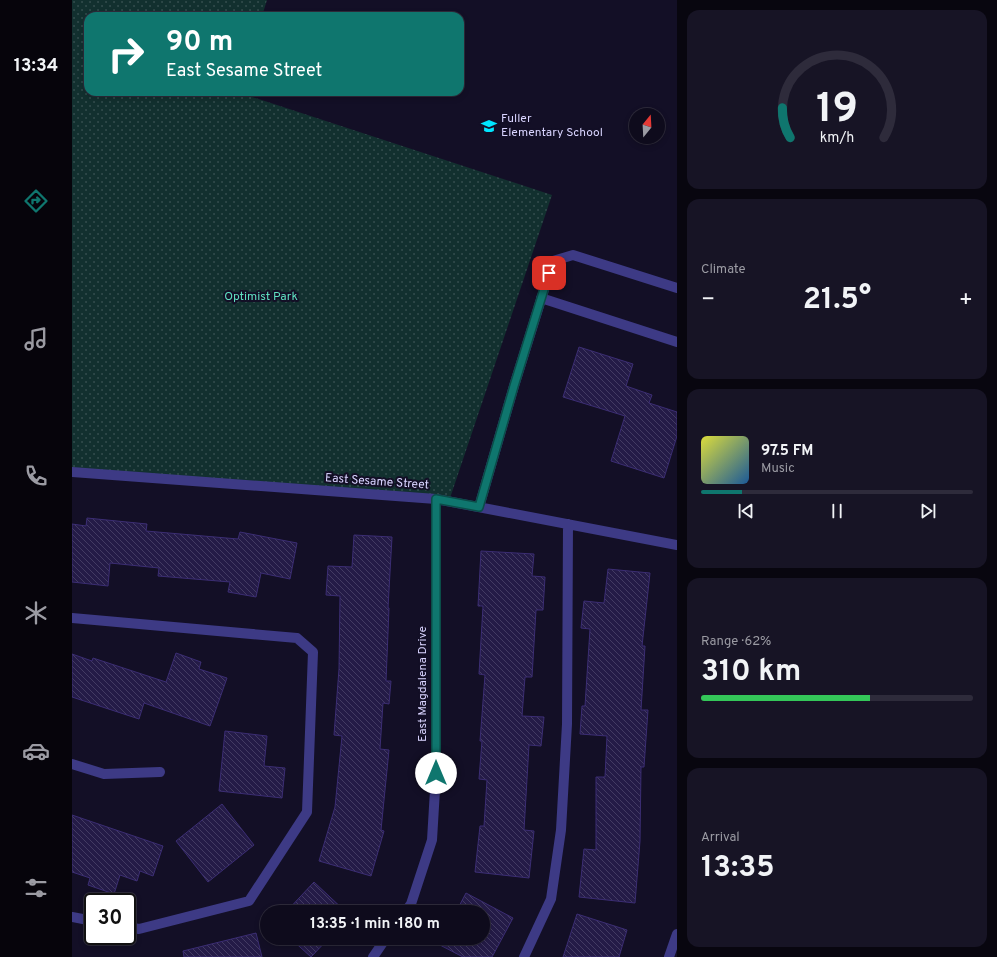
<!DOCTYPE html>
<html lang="en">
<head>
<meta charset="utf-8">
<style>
	:root { --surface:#0e0b1c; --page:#171425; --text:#f1f3f6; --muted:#9b9ba3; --line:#2e2b3b; --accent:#0f766e }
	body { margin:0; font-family:Overpass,sans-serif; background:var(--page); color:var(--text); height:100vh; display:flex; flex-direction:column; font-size:15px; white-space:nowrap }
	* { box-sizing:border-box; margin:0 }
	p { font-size:13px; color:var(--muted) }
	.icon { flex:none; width:22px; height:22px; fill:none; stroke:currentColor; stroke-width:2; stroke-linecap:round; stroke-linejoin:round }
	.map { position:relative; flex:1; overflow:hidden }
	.details { display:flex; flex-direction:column; gap:10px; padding:10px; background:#08060f; width:320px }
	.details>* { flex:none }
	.hud { position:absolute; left:12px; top:12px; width:380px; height:84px; border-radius:12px; box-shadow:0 2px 6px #0003,0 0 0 1px var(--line); background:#0f766e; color:#fff; overflow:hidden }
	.needle { width:26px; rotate:18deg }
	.fabs { position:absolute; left:557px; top:108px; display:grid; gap:8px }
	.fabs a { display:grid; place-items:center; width:36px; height:36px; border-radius:50%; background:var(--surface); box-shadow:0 2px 6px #0003,0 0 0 1px var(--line); font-size:20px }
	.speed { position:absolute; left:12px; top:893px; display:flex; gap:8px; font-size:20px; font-weight:700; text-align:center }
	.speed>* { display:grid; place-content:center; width:52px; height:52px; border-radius:50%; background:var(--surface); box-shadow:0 2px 6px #0003,0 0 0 1px var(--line); line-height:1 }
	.speed .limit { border:2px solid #111; border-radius:6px; background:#fff; color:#111 }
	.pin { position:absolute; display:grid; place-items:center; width:34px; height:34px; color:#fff; margin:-17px; border-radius:8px; box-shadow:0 2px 6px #0006 }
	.me { position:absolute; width:44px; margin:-22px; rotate:0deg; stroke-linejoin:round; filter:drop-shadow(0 0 3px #0008) }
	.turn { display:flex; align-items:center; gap:14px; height:84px; padding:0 16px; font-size:18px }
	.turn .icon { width:52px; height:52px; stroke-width:2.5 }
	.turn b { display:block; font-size:28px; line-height:34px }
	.big { font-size:30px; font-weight:700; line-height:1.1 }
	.details .card { flex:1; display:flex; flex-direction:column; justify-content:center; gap:6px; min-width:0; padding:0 14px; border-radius:12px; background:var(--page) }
	.details .dial { align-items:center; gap:0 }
	.dial svg { height:104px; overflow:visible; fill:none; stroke:var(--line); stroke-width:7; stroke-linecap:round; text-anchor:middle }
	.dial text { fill:var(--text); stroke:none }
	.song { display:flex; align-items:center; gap:12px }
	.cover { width:48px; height:48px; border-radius:6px; background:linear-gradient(135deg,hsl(60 70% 55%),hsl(210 70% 35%)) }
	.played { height:4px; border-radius:2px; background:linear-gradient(90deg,var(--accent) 15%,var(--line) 15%) }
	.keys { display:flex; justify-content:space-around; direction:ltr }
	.heat { display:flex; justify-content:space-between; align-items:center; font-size:22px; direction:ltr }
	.charge { height:6px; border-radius:3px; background:linear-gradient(90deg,#34c759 62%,var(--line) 0) }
	.trip { position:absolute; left:188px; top:905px; width:230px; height:40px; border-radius:20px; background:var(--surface); box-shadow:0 2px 6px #0003,0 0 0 1px var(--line); font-weight:700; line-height:40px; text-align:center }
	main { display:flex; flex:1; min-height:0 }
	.menu { display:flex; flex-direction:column; width:72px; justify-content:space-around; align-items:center; background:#06040b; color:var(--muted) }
	.menu .icon { width:28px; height:28px }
	.menu .on { color:var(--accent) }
	.menu b { font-size:18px; color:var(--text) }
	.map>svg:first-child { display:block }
	.park { fill:url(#park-dots) }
	.building { fill:url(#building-back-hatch); stroke:#3b2d73 }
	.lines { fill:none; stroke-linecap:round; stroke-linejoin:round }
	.minor { stroke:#3d3a85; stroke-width:10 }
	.route-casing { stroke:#0a4d48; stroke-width:10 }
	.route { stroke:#0f766e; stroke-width:7 }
	.labels { text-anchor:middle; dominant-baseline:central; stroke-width:4; stroke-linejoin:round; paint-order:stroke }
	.poi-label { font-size:12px; fill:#d9d4ff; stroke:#130f26; text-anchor:start }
	.park-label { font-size:12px; fill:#5fe0c0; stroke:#130f26 }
	.street-label { font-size:12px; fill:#d9d4ff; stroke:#130f26 }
</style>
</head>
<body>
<main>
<nav class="menu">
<b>13:34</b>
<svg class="icon on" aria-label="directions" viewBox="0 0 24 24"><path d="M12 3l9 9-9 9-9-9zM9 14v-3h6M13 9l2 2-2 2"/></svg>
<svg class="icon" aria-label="music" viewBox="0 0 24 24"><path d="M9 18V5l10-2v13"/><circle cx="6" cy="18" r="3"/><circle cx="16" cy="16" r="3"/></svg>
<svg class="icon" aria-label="phone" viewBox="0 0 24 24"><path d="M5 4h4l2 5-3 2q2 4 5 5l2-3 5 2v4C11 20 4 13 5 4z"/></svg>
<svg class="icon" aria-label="climate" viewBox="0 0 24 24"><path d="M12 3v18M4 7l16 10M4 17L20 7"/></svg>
<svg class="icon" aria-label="car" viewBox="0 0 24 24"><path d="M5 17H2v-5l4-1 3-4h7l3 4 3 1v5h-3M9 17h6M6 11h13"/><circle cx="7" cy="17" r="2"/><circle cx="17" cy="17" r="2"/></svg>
<svg class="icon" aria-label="filters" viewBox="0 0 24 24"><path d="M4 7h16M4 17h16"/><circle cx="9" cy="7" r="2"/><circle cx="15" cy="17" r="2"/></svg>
</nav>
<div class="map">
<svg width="605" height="957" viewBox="0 0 605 957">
	<defs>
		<pattern id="park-dots" width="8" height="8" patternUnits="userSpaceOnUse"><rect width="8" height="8" fill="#12302f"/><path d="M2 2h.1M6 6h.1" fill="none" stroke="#344d4e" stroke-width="1.8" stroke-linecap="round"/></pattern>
		<pattern id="building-back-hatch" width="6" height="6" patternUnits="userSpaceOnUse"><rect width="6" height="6" fill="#241b47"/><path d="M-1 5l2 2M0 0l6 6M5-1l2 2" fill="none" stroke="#433b63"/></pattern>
	</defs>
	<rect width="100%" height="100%" fill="#130f26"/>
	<!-- park -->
	<path class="park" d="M0,0H195L190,16H16V92H165L480,195L377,501L0,472Z"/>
	<!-- building -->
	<path class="building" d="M507,347L561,364L554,386L580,395L577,403L605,412V436L592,478L539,461L553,416L491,397Z
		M15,518L75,524L74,531L166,539L168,532L225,543L218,579L189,573L184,597L156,592L158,582L86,576L87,568L38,563L36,586L0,582V524L14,526Z
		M282,535L320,537L316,608H317L314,681H319L317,704L311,703L308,749L317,750L309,830L312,831L299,876L247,861L263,807L270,736L262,735L267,669L268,596L254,595L256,566L280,567Z
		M409,551L462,554L460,576L473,577L471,610H464L460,677H453L450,716L472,717L469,746L457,745L452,830L462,831L457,878L403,872L408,826H412L415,780L407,779L410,741H408L413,675L407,674L411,606H406Z
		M536,569L578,573L570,646H573L569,710H576L572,767H569L568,841L563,903L507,897L512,849L524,850V777H533L535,736L508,734L510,706H513L518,629L509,628L512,601L532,603Z
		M104,653L129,662L127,669L155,678L138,726L72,703L67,719L0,697V654L20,661L21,658L94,682Z
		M153,731L195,736L192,766L213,768L210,798L147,791Z
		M150,804L182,845L136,882L104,841Z
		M0,815L91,846L81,876L68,871L65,881L48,875L42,894L16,885L18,878L0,872Z
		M242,882L274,912H214Z
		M394,893L441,918L420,957H391L366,944L370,938H411V912H384Z
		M505,914L555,930L547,957H491Z
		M184,933L190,957H112L111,951Z
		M218,938H257L239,957Z"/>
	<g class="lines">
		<!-- minor -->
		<path class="minor" d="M469,298L605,342
			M0,472L364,499L605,545
			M407,507L442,386L481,261L501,255L605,288
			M0,618L225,638L241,652L235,812L177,901L67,929L55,927
			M0,764L32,774L88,772
			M333,912L339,904L360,840L364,773V499
			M0,917L21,921
			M301,957L314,938
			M452,957L479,899L489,830L495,724L496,524
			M597,957L605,934"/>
	</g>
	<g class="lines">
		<defs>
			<path id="route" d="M364,773V499L407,507L442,386L477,273"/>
		</defs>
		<!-- route casing -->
		<use href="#route" class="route-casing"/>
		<!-- route -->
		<use href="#route" class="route"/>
	</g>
	<!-- icons -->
	<defs>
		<symbol id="school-bare" viewBox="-9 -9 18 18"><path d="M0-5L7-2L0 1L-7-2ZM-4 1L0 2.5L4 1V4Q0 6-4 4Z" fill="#00e5ff" stroke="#130f26" stroke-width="2.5" paint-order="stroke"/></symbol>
	</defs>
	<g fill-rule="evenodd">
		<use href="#school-bare" x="406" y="115" width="22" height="22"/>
	</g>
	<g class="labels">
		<!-- poi labels -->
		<g class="poi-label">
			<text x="429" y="119">Fuller<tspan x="429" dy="14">Elementary School</tspan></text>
		</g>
		<!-- park labels -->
		<g class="park-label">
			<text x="189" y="297">Optimist Park</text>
		</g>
		<!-- street labels -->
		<g class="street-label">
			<text transform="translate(305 482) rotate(4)">East Sesame Street</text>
			<text transform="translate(351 684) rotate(-90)">East Magdalena Drive</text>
		</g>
	</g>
</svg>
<div class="fabs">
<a><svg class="needle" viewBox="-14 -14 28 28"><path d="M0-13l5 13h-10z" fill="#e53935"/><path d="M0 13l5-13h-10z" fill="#9b9ba3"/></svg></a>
</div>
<div class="speed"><div class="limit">30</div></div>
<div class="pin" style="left:477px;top:273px;background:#d93025"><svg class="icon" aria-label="arrive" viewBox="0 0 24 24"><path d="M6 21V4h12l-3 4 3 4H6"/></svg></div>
<svg class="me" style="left:364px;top:773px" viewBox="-20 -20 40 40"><circle r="19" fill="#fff"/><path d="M0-13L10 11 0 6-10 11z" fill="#0f766e"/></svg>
<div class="trip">13:35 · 1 min · 180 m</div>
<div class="hud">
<div class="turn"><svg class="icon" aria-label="right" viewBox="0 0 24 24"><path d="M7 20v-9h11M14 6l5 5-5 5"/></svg><div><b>90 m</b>East Sesame Street</div></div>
</div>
</div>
<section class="details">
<div class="card dial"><svg viewBox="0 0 100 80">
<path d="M14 69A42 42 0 1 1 86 69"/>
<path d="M14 69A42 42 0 0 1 8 46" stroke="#0f766e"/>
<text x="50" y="56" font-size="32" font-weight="700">19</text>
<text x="50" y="72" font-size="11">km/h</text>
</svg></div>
<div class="card"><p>Climate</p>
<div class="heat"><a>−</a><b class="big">21.5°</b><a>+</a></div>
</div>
<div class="card">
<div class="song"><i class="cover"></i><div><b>97.5 FM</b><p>Music</p></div></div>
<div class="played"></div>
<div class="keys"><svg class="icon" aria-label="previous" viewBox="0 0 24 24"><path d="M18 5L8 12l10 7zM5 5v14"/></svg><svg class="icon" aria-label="pause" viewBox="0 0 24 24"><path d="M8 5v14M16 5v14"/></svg><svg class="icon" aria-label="next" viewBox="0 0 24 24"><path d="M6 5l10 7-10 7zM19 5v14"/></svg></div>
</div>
<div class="card"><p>Range · 62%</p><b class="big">310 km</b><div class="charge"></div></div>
<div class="card"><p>Arrival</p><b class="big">13:35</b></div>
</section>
</main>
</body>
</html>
